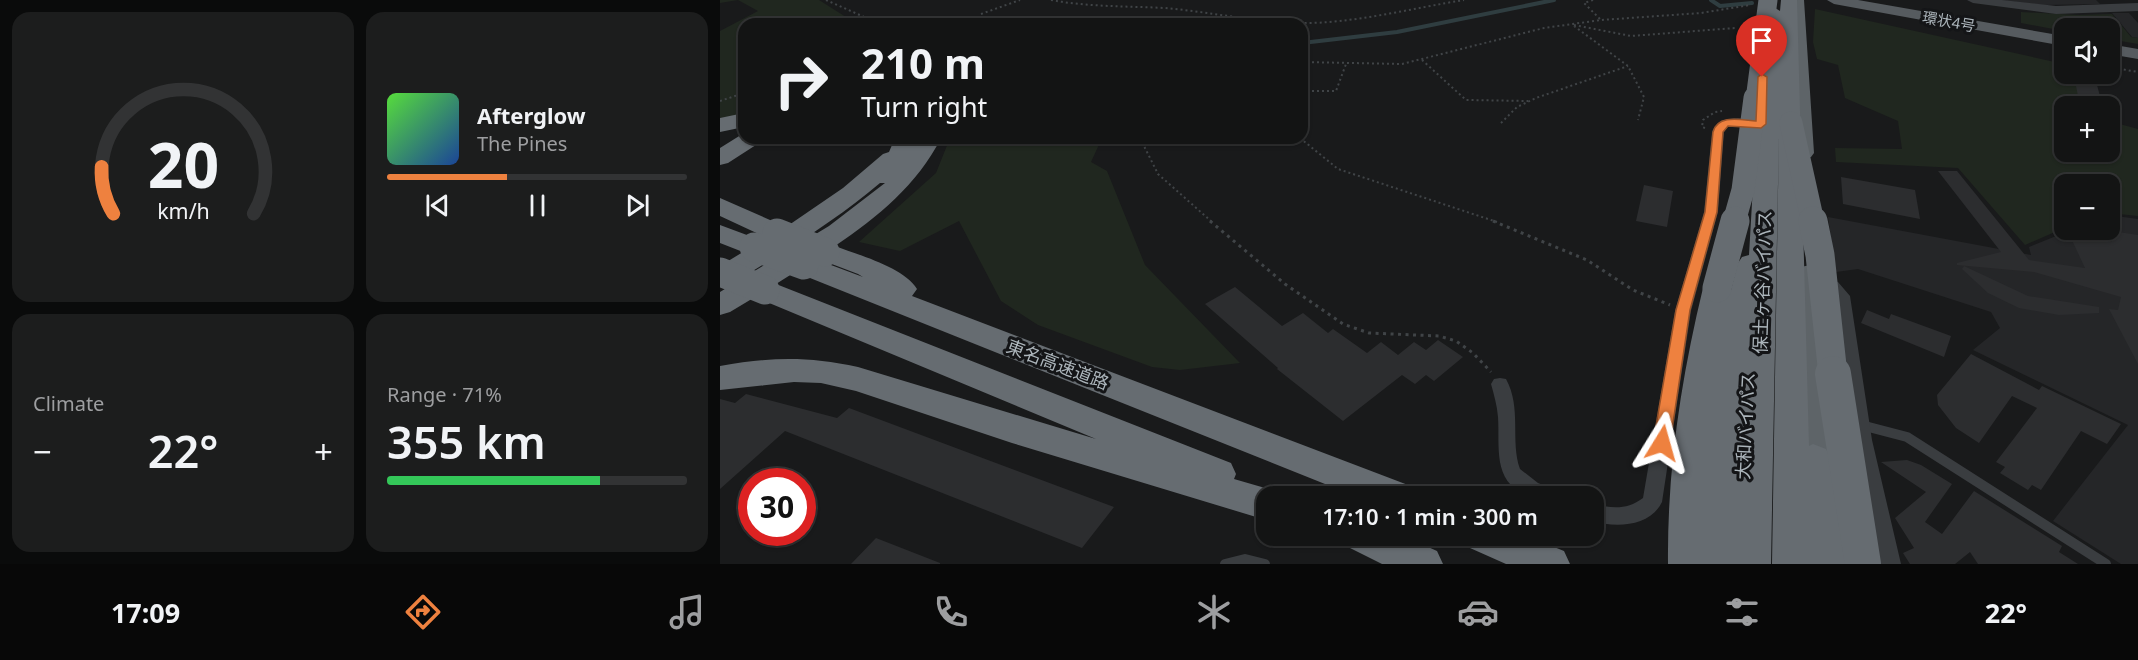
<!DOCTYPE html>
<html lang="en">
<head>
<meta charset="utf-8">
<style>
	:root { --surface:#131414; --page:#1c1d1d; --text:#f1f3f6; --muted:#9d9ea0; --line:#323334; --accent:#ee813f }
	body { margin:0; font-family:"Noto Sans","Noto Sans JP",sans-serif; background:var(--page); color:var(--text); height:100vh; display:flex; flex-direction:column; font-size:22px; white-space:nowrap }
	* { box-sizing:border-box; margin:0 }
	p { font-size:20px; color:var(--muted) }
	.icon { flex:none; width:33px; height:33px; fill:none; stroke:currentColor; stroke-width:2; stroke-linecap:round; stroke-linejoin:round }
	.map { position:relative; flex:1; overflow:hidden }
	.panel { display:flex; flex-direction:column; gap:12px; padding:12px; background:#0a0b0b; width:720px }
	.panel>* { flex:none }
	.guide { position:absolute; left:18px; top:18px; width:570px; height:126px; border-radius:18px; box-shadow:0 2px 4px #0004,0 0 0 2px var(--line); background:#131414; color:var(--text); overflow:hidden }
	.fabs { position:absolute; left:1334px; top:18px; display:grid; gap:12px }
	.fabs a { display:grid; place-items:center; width:66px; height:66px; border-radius:12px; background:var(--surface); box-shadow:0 2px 4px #0004,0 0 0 2px var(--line); font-size:30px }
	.speed { position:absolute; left:18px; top:468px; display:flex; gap:12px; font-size:30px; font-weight:700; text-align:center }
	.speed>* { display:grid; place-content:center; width:78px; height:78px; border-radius:50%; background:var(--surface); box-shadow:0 2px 4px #0004,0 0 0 2px var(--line); line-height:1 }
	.speed .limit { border:9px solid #d22; background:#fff; color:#111 }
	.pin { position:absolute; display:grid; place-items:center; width:51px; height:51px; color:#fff; margin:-62px -26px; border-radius:50% 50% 50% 0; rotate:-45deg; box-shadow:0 0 6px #0007 }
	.pin .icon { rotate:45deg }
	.me { position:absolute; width:66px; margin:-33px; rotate:8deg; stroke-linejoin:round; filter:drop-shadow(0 0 4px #0008) }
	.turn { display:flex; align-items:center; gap:21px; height:126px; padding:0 24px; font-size:27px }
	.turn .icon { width:78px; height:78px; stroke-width:2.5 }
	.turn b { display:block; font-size:42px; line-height:51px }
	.big { font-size:45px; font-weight:600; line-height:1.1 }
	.panel .card { flex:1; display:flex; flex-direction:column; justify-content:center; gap:9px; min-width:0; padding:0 21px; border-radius:18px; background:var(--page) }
	.panel .dial { align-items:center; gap:0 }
	.dial svg { height:156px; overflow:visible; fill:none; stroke:var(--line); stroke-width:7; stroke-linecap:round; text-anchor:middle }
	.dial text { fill:var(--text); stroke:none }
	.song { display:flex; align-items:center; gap:18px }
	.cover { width:72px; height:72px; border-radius:9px; background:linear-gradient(135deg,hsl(110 70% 55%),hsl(220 70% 35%)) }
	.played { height:6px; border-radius:3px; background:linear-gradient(90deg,var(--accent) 40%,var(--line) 40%) }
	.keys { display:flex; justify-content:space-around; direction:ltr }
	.heat { display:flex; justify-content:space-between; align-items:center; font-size:33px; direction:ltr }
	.charge { height:9px; border-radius:4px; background:linear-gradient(90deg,#34c759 71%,var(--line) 0) }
	.panel .tiles { flex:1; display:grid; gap:12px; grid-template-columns:repeat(2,1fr) }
	.trip { position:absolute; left:536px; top:486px; width:348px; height:60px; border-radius:18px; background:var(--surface); box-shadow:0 2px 4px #0004,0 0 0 2px var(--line); font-weight:600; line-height:60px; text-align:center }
	.tab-bar { display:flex; height:96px; justify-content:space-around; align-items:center; background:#080808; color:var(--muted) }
	.tab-bar .icon { width:42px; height:42px }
	.tab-bar .active { color:var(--accent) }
	.tab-bar b { font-size:27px; color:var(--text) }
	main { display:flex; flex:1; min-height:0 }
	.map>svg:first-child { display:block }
	.built { fill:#252628 }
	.green { fill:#20271f }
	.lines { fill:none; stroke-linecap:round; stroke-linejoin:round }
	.stream { stroke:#2f3d40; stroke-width:4 }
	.building { fill:#2c2d2f }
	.path-far1 { stroke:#404447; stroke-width:2; stroke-dasharray:2 3; stroke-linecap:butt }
	.path { stroke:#404447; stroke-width:3; stroke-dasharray:3 4.5; stroke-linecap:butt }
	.service { stroke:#3a3d40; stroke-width:10 }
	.minor { fill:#3a3d40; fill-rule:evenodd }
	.tertiary { fill:#3a3d40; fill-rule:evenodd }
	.primary { fill:#565b5f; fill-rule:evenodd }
	.trunk { fill:#5e6468; fill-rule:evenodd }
	.motorway { fill:#666c71; fill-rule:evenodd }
	.motorway-bridge-far3 { stroke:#666c71; stroke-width:19 }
	.motorway-bridge-far2 { stroke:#666c71; stroke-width:23 }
	.motorway-bridge-far1 { stroke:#666c71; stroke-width:29 }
	.motorway-bridge { stroke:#666c71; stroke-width:36 }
	.route { fill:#ee813f; stroke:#9b5429; stroke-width:1.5 }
	.labels { text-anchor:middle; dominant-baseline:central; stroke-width:6; stroke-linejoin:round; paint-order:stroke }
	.far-street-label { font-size:15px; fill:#acb5bb; stroke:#141517 }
	.street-label { font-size:18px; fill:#acb5bb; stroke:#141517 }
</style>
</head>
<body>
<main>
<section class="panel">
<div class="tiles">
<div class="card dial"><svg viewBox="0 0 100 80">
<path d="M14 69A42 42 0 1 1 86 69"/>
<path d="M14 69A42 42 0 0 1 8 45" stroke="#ee813f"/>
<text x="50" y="56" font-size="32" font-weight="700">20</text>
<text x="50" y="72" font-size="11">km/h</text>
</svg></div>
<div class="card">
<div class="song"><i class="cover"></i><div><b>Afterglow</b><p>The Pines</p></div></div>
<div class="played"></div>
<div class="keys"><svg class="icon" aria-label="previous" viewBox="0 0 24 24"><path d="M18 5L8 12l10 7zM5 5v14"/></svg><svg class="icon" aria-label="pause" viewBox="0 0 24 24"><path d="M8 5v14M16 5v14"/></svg><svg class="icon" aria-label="next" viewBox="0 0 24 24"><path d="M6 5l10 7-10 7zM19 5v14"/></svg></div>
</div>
<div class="card"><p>Climate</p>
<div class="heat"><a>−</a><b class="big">22°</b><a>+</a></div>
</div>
<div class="card"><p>Range · 71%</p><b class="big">355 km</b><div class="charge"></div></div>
</div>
</section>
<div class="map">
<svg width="1418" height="564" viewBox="0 0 1418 564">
	<rect width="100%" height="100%" fill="#191a1b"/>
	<!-- built -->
	<path class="built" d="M1278,0H1376L1380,4L1324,5Z
		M1392,13H1409L1418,23V38L1412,37Z
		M1389,215L1418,219V564H1401L1333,521L1408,425L1253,350L1280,328L1271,312L1138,269L1116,272L1108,217L1311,255L1309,247L1351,230H1389Z"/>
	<!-- green -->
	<path class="green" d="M0,0H99L137,24H24V114L0,119V31L38,11L18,0L0,3Z
		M1095,9L1344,64V74H1359L1384,106H1344V152H1389V113L1396,123L1418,129V216L1389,213V184H1344V228L1305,245L1238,168L1116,162L1115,148L1182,149L1178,121L1125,98L1118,65L1097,59L1093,42Z
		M1301,12L1358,15L1392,14L1411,37L1418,38V44L1389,39V28H1344V31L1301,23Z
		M230,138H382L371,162L387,171L425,265L520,363L460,370L432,367L318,325L281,301L239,221L180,251L139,242L216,173Z"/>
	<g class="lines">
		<!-- stream -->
		<path class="stream" d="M991,0L1000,6L1032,3
			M582,43L677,32L834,0"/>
	</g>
	<!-- building -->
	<path class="building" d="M1355,81L1377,85L1381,100L1358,96Z
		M1218,171H1237L1309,260L1365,268L1350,236L1392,242L1385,230L1418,235V364L1389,309L1398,310L1401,297L1314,272L1237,265V263L1281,252Z
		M1121,177L1195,190L1200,219L1123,204Z
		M924,185L953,191L947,227L916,221Z
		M1244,266L1308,296L1379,307V313L1339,315L1299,308L1268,293L1242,269Z
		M515,287L562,326L583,313L608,333L613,329L647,353L661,342L678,355L694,342L706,350L718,340L743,357L714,381L706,375L695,384L682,375L623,421L557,369L558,368L485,304Z
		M1147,310L1169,319L1171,314L1231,336L1224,357L1141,323Z
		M1251,354L1319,390L1322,386L1401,424L1387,444L1361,431L1321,490L1312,485L1308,490L1280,473L1285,467L1276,462L1317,408L1292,396L1259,443L1236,428L1218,405L1217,395Z
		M26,394L117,418L129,408L394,507L362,548L65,431L0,489V399L15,403Z
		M1187,460L1201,465L1232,484L1205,522L1222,534L1254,491L1342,546L1339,552L1358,564H1258L1250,552L1235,564H1190L1183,553L1194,548L1175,518L1206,492L1161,462Z
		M156,538L220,563V564H131Z"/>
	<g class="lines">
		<!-- path-far1 -->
		<path class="path-far1" d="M106,0L160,24
			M331,0C368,7 406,6 445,8C490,12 535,22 581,23C630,24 694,8 744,0
			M873,0L864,3L881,20
			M261,14L300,0
			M854,25L911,36L1015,28
			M854,26L908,66L924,97L918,120
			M702,60L746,100L808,101
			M582,62L682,64L824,28L881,20L981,13L1030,5
			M1389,67L1418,72
			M582,91H616L626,64
			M0,101L24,93
			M781,123L797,107L816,98L908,66
			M985,128L982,127L983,120L995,112L1002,111
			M420,138L438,174L492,222
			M580,138L618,169L777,222"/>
		<!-- path -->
		<path class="path" d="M490,221L565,284L623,324L649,333L719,336L736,341L753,353L771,372
			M773,221L867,260L913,290L950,305"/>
		<!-- service -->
		<path class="service" d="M1141,425L1187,437L1386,564
			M505,564L525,559L545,564"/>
		<!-- minor -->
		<path class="minor" d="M1018,118L1041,121L1047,124L1041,127L1009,125L1004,132L998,212L971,311L942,502C930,527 895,528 873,521V503C891,509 907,510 923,498L955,311L984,212L992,132C997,119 1006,119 1018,118Z
			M1100,278L1118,282L1130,296L1152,440L1181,564H1159L1134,440L1115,297L1108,290L1095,286L1092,283L1095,280Z
			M780,378L786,379C802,408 790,441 800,469L818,483L836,490L839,496C829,496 815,499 806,495C772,481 780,446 778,417C777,405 774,395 771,384L774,379Z"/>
		<!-- tertiary -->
		<path class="tertiary" d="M1247,0H1282L1336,6L1418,3V11L1336,14L1253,3Z"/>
		<!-- primary -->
		<path class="primary" d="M1107,0H1138L1344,36V46L1114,4Z
			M1389,44L1418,49V59L1389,54Z"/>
		<!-- trunk -->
		<path class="trunk" d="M1068,0H1084L1094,153L1091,157L1084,159L1077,157L1074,153Z
			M1090,265L1099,267L1103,273L1109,479L1105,489L1093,493L1081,489L1077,479V273L1081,267Z"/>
		<!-- motorway -->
		<path class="motorway" d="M1061,0H1077L1089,446L1093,444L1106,449L1111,459L1129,564H1052L1059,129L1051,564H948C947,470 961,379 983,288L987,281L997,278L1007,281L1011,290L1018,263L1022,257L1029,255L1043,11L1046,7L1052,6L1060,11Z
			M24,113V127L0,132V118Z
			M24,133V138H42L39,143L8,163L0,165V148Z
			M175,138H197L196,142L199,138H221C197,185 158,217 115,246C138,255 184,267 197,289L192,296L688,485L693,496H635L75,272L56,284L511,463L516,474L514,479L559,492L561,496H546V520L292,443L136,391L101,383L74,382L0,390V366C51,357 87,356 138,367L376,439L35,297L10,312L0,315V292L109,226L165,183H160C114,222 62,253 10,285L0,287V266L23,252L0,243V225L43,241L47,238L0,216V198L66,227L123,188L163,154L169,152ZM96,258L138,274L143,277L95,259Z
			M624,536H684L717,551L723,564H662L630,548Z
			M744,536H807L844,551L850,564H786L750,548Z"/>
		<!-- motorway-bridge-far3 -->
		<path class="motorway-bridge-far3" d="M1035,100L1048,0"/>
		<!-- motorway-bridge-far2 -->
		<path class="motorway-bridge-far2" d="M1071,123L1093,222
			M1014,222L1023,190L1035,98"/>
		<!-- motorway-bridge-far1 -->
		<path class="motorway-bridge-far1" d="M1093,221L1100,255L1113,375
			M57,233L105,252
			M34,247L84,265
			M0,272L45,290
			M997,288L1015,221"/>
		<!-- motorway-bridge -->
		<path class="motorway-bridge" d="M1113,374L1143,564"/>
	</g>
	<!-- route -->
	<path class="route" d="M1042,74L1047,77L1046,124L1041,128L1008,126L1003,132L997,212L970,310L950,443L948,448L942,450L936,448L933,443L956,310L985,212L993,132C998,114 1021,120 1036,121L1038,77Z"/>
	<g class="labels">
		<!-- far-street labels -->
		<g class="far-street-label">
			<text transform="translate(1229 21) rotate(10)">環状4号</text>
		</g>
		<!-- street labels -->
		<g class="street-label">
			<text transform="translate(1042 282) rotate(-88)">保土ヶ谷バイパス</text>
			<text transform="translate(338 364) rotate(21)">東名高速道路</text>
			<text transform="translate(1025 426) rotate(-87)">大和バイパス</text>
		</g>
	</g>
</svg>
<div class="fabs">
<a><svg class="icon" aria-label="sound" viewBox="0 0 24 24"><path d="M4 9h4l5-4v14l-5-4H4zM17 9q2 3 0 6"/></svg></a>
<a>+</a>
<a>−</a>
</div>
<div class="speed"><div class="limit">30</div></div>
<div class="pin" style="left:1042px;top:77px;background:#d93025"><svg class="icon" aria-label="arrive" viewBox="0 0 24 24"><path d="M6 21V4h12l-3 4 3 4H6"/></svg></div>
<svg class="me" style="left:942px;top:443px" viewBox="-20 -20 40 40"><path d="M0-17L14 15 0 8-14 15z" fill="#ee813f" stroke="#fff" stroke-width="4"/></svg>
<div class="trip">17:10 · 1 min · 300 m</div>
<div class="guide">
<div class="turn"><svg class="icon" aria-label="right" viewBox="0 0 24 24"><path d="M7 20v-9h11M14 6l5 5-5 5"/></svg><div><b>210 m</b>Turn right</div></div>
</div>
</div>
</main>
<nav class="tab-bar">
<b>17:09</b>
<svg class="icon active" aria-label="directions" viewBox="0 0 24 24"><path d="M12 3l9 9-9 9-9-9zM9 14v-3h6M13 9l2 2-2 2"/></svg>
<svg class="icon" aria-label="music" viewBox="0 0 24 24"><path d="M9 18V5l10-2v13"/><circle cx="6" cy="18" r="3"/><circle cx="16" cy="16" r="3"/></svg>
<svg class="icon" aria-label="phone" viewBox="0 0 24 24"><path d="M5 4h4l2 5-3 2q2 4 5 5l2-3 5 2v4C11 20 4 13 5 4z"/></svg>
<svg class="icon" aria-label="climate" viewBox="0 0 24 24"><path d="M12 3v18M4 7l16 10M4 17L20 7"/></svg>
<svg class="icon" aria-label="car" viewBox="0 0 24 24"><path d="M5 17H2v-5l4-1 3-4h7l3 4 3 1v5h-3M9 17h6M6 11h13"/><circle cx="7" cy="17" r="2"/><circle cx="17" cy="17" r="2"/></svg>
<svg class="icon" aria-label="filters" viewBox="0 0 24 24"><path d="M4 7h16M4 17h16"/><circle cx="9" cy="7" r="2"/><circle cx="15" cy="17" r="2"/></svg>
<b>22°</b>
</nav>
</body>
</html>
